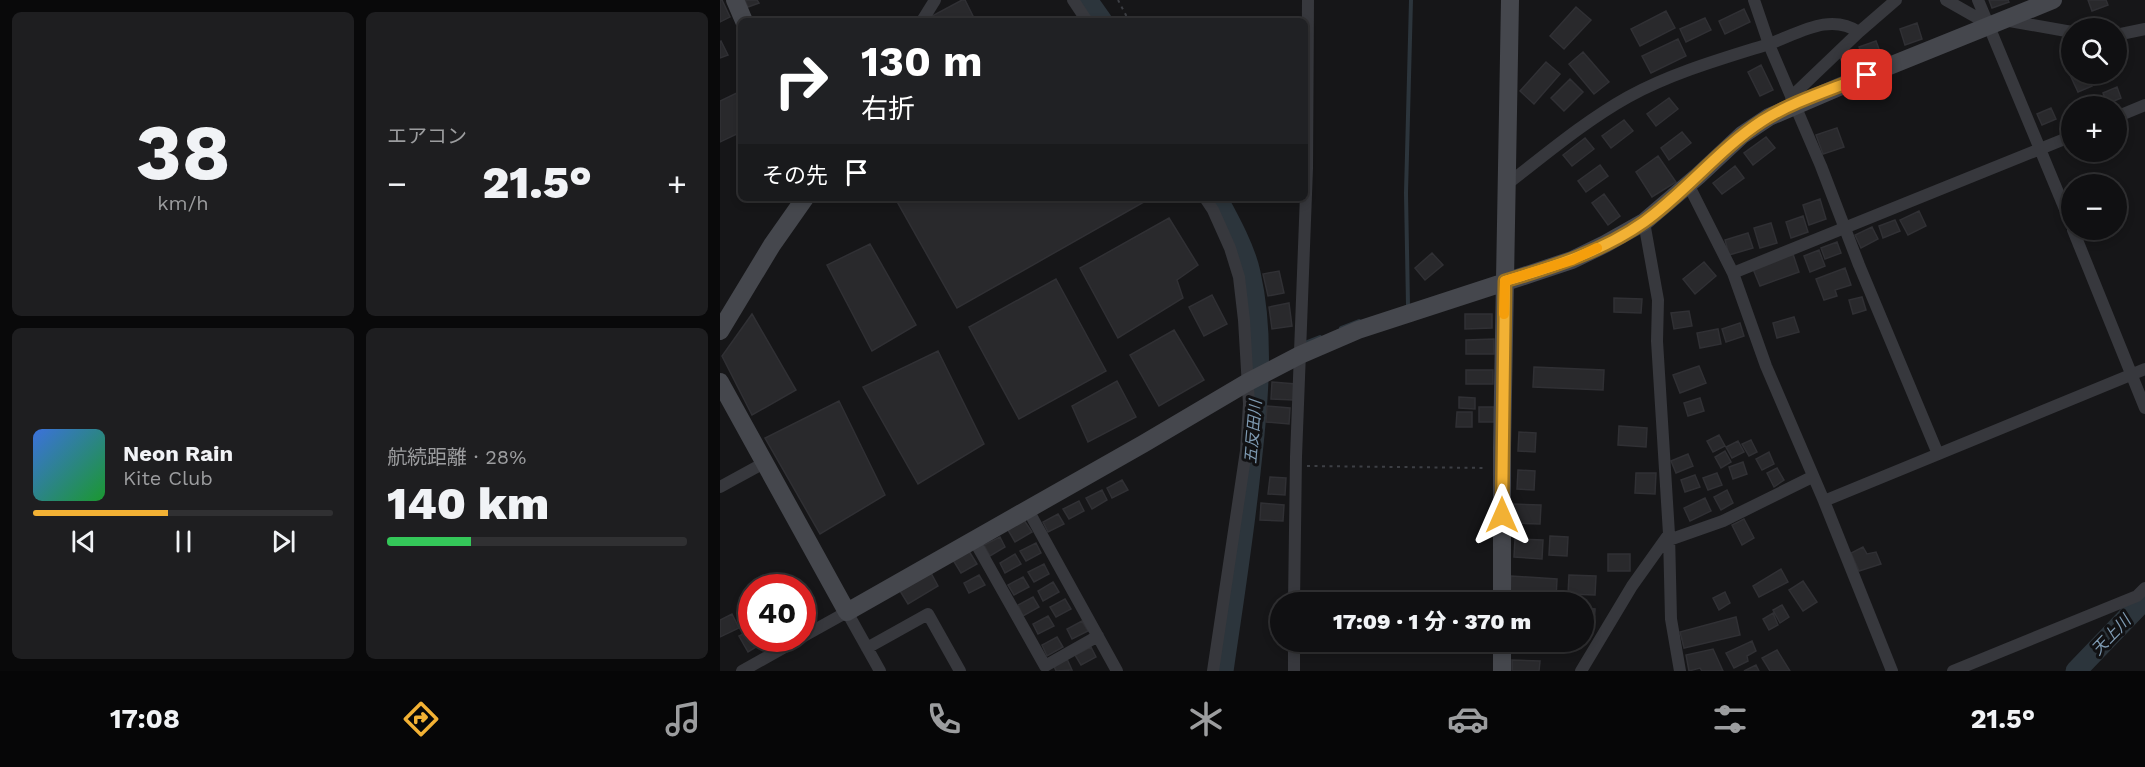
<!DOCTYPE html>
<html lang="ja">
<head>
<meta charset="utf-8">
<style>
	:root { --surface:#101012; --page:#1e1e20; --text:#f1f3f6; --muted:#9c9d9f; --line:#303032; --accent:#f2b134 }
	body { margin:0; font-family:"Work Sans","Noto Sans JP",sans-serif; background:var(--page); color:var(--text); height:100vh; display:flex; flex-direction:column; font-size:22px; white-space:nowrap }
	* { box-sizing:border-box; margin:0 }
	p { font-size:20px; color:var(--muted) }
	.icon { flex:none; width:33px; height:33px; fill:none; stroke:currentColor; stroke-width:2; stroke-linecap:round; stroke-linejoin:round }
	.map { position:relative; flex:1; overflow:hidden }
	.drawer { display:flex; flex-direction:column; gap:12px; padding:12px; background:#09090a; width:720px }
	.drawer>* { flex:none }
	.banner { position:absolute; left:18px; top:18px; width:570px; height:183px; border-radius:9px; box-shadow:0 3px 9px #0003,0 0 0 2px var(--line); background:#202124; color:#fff; overflow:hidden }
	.buttons { position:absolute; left:1341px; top:18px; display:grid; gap:12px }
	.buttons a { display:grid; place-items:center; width:66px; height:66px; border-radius:50%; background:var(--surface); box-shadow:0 3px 9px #0003,0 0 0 2px var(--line); font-size:30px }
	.speed { position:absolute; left:18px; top:574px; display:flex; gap:12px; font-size:30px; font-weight:700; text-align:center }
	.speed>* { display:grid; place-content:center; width:78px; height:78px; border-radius:50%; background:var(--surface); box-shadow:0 3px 9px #0003,0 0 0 2px var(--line); line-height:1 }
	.speed .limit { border:9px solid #d22; background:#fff; color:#111 }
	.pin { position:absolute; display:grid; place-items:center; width:51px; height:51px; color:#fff; margin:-26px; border-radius:12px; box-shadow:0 3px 9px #0006 }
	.me { position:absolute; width:66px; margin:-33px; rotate:0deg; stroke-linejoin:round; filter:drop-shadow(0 0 4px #0008) }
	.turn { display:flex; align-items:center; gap:21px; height:126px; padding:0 24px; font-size:27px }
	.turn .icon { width:78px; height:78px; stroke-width:2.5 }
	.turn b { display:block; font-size:42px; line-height:51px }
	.then { display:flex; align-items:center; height:57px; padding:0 24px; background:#0003; gap:12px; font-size:22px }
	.big { font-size:45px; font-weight:800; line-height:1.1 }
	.drawer .tile { flex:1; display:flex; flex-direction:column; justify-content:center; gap:9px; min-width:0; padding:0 21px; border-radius:9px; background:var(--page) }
	.drawer .dial { align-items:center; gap:0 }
	.dial b { font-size:78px; line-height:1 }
	.song { display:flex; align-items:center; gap:18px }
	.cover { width:72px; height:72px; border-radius:9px; background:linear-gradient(135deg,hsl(220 70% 55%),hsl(130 70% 35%)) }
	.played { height:6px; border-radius:3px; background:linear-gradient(90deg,var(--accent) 45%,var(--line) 45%) }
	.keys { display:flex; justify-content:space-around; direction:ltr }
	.heat { display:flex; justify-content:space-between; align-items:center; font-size:33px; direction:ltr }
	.charge { height:9px; border-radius:4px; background:linear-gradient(90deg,#34c759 28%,var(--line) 0) }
	.drawer .tiles { flex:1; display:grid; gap:12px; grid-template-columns:repeat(2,1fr) }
	.trip { position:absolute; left:550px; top:592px; width:324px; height:60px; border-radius:30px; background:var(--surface); box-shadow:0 3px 9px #0003,0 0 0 2px var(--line); font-weight:800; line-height:60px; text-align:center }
	.menu { display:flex; height:96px; justify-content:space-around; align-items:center; background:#060607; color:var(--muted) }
	.menu .icon { width:42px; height:42px }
	.menu .current { color:var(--accent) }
	.menu b { font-size:27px; color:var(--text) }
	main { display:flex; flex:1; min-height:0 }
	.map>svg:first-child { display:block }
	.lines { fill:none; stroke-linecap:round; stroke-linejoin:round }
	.stream { stroke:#2c353c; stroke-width:4 }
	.river { stroke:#2c353c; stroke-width:21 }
	.building { fill:#29292c; stroke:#303034; stroke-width:1.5 }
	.path { stroke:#3d3f44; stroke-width:2; stroke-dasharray:3 4.5; stroke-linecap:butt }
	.street { stroke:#37383d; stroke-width:12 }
	.secondary { stroke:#45474d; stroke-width:18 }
	.route-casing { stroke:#9d7322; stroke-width:15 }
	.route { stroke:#f2b134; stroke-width:10 }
	.slow { stroke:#f59e0b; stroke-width:10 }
	.labels { text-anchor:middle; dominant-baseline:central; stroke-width:6; stroke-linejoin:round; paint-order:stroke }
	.water-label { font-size:16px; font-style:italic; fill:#7f9bb3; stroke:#111113 }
</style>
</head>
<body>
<main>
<section class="drawer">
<div class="tiles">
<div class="tile dial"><b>38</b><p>km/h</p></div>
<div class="tile"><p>エアコン</p>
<div class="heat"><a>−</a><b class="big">21.5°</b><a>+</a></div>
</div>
<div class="tile">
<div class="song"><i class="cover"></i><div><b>Neon Rain</b><p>Kite Club</p></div></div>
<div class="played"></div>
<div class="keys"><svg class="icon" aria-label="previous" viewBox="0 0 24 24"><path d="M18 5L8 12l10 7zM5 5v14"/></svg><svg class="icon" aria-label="pause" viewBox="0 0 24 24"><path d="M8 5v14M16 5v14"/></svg><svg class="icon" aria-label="next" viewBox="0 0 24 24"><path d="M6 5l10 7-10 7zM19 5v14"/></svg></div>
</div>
<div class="tile"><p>航続距離 · 28%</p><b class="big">140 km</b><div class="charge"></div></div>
</div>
</section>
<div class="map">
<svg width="1425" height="671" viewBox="0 0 1425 671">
	<rect width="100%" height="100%" fill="#161618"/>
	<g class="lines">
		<!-- stream -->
		<path class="stream" d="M686,307L688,306L686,193L691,0
			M621,328L639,321
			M582,344L600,337"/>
		<!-- river -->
		<path class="river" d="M367,0L382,21
			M497,198C509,220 525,249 530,273C544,335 538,401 531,463C524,533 513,602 503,671
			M1356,671L1425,599"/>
	</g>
	<!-- building -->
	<path class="building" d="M0,0H2L10,17L0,22Z
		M25,0H37L39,3L28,7Z
		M242,0H245L255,20L214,21L212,16Z
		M1269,0H1288L1289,2L1272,8Z
		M1368,0H1386L1388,5L1372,11Z
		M856,7L871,20L844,49L830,36Z
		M1024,9L1030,22L1005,34L999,21Z
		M946,11L955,28L920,46L911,29Z
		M985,18L991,30L966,42L960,29Z
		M1197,23L1202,39L1185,45L1180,29Z
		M958,39L966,56L931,73L922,56Z
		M1,41L8,55L0,58V42Z
		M1156,41L1162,57L1145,63L1139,47Z
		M1137,51L1143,67L1126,73L1120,57Z
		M863,52L889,82L874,94L849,64Z
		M1352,59V74H1367L1372,86L1358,92L1344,62Z
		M826,62L840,74L814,104L800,91Z
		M1041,65L1053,90L1040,96L1028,72Z
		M850,79L863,92L844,111L831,98Z
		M1397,87L1401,98L1387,104L1383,93Z
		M21,91V132L0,142V101Z
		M949,98L958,109L936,126L927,114Z
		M1331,108L1336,119L1322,125L1317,114Z
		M904,120L913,131L891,148L882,136Z
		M1117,128L1124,147L1103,154L1096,135Z
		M962,132L971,143L949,160L941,148Z
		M1046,137L1055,148L1033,165L1024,153Z
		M865,138L874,149L852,166L843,155Z
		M938,156L956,182L932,197L916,172Z
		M880,165L888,176L866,192L858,181Z
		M1015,166L1024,178L1002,194L993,183Z
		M884,194L900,216L888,225L872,203Z
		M175,198H431L237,308Z
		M1100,199L1106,219L1089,225L1083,205Z
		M1199,211L1206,226L1188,235L1180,220Z
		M1083,216L1088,232L1071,238L1066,222Z
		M449,218L478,265L457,280L463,298L398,338L360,268Z
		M1175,220L1180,231L1163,238L1159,226Z
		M1051,223L1057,243L1040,248L1034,228Z
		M1152,227L1158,239L1141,248L1135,235Z
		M1028,233L1033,248L1009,255L1005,240Z
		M1117,242L1121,253L1105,259L1101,248Z
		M150,244L196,325L152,351L107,265Z
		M1099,250L1105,266L1090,272L1084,256Z
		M712,253L723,265L705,280L695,268Z
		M1073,254L1079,272L1040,286L1033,269Z
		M984,262L996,276L975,294L963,279Z
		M1125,268L1131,285L1115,290L1117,296L1104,300L1096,279Z
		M559,271L564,293L548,296L543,274Z
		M336,279L386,371L299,419L249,327Z
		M492,295L507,324L484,336L469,307Z
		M1142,297L1146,310L1133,314L1129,300Z
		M894,298L922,299L921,313L894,312Z
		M569,303L572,326L552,329L549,307Z
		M969,311L972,326L954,329L951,313Z
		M32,314L76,390L32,415L2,356Z
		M745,314H772V328L745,329Z
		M1074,317L1079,332L1057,338L1053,323Z
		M1020,323L1024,336L1006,342L1002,329Z
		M998,329L1001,344L980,348L977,333Z
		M454,330L484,380L439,406L410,355Z
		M774,339V354H746V340Z
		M218,351L264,444L198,484L143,387Z
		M979,366L986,383L960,393L953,375Z
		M814,367L884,370L883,390L813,387Z
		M746,370H773V384H746Z
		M397,381L416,417L368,442L352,406Z
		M552,382L576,384L574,400L551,399Z
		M739,397L755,398V409L739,408Z
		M980,398L984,411L968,416L964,403Z
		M119,401L165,495L100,534L45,438Z
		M547,406L570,408L569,424L546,422Z
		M759,407H774V422H759Z
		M737,412H752V427H736Z
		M899,426L927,428L926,447L898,445Z
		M799,432L816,433L815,452L798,451Z
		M999,435L1005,446L993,452L987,441Z
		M1031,440L1037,452L1029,456L1022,444Z
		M1018,441L1024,452L1012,458L1006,447Z
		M1005,451L1011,462L1001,468L995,457Z
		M1049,452L1054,464L1042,470L1036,459Z
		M968,454L973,466L956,473L951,461Z
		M1023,462L1027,474L1013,479L1009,467Z
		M1057,468L1064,480L1054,487L1047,473Z
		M798,470L815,471L814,490L797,489Z
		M916,473H936L935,494L915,493Z
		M997,473L1002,485L988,490L983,478Z
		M975,475L980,487L965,492L961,480Z
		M550,477L566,478L565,495L548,494Z
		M402,480L408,490L392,498L387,488Z
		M382,490L387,500L372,509L366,498Z
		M1007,490L1013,503L1001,510L994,497Z
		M985,498L991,511L970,521L964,508Z
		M359,501L364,511L349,519L343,509Z
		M541,503L564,505L563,521L540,520Z
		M793,504L821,505L820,524L792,523Z
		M338,514L344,524L328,532L323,522Z
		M1024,519L1034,538L1022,545L1012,525Z
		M304,520L312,532L295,542L288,530Z
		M830,536L848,537L847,556L829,555Z
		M280,537L285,547L270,556L264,545Z
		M795,539L823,540L822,559L794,557Z
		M316,543L321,553L306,561L300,551Z
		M1143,547L1147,554L1156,552L1161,564L1139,571L1131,553Z
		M249,551L257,564L241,573L233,560Z
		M295,554L301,564L285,573L280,563Z
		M888,554H910V571H888Z
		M324,564L329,574L314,582L308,572Z
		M1061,569L1068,582L1039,597L1033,586Z
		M211,573L218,586L188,604L180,591Z
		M259,575L265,585L249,593L244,583Z
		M849,575L876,576L875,595L848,594Z
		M791,576L837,579L836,599L790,596Z
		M303,577L309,587L294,595L288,585Z
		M1083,581L1097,602L1083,611L1069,590Z
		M333,582L339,592L323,601L318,591Z
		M1005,592L1010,603L999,610L993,598Z
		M313,597L319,607L303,616L298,605Z
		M345,599L351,609L336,617L330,607Z
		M1062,605L1069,617L1060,623L1053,610Z
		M864,608L875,609L874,628L864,627Z
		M1053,613L1058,625L1049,630L1043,619Z
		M12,614L19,628L0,637V620Z
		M328,616L334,626L318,634L313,624Z
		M1016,617L1020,635L964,648L960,632Z
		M362,621L368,631L352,639L347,629Z
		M32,629V639H38L41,644L28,652L19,636Z
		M337,637L343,647L327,656L322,645Z
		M1032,641L1036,651L1027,656L1028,661L1014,668L1006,653Z
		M371,647L376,657L361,665L355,655Z
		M993,649L1003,671H982L980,668L969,671L966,655Z
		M1057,650L1070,671H1050L1042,658Z
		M347,659L352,670L336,671L334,666Z
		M792,660L820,661L819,671H792Z
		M1036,665L1039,671H1024Z"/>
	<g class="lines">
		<!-- path -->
		<path class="path" d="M398,0L409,21
			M587,466L767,468"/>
		<!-- street -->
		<path class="street" d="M353,0L367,21
			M1034,0L1050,47L1101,166L1139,265L1218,454
			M1226,0L1270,25
			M1258,0L1352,226
			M1284,20L1352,32
			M202,21L215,0
			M1396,35L1425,29
			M1071,97L1139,32L1176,0
			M1396,117L1425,105
			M968,184L1013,273L1046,366L1104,501L1172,671
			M786,185C825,155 865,121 908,97C952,73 1001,59 1049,44C1078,34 1109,12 1139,32
			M485,198L493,210L510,248L519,277L524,320L529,404L526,451L493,671
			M924,222L938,300L937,341L949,534L951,619L960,671
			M1353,230L1425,408
			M1013,273L1352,136
			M0,487L44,463
			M1104,501L1425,369
			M308,510L397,671
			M254,540L325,666L378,636
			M949,540L1003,521L1092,477
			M574,603L576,457L587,168L588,0
			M82,637L127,612L160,671
			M147,648L208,614L240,671
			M22,671L79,639
			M574,671V642
			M861,671L912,586L949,534
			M1233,671L1417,596L1425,588"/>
		<!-- secondary -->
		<path class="secondary" d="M15,0L24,21
			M0,331L52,245L85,198
			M0,382L127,612L423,444L528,382L580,355L638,330L813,273L852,260L885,244L924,222L978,176L1022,135L1049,117L1147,75L1333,0
			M782,603V448L790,0
			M782,671V642"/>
	</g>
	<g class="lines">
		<defs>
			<path id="route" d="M782,515L785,281C833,267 883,251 924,222C966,192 999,149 1042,121C1073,101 1114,89 1147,75"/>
		</defs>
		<!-- route casing -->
		<use href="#route" class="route-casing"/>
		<!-- route -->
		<use href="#route" class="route"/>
		<!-- slow -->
		<path class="slow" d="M784,314L785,281L852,260L877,248"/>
	</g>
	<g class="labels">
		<!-- water labels -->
		<g class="water-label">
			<text transform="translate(533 432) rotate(-85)">五反田川</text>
			<text transform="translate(1391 635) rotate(-46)">天上川</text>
		</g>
	</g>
</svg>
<div class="buttons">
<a><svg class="icon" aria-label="search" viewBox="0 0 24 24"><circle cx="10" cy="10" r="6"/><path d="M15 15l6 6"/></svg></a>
<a>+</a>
<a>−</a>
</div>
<div class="speed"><div class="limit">40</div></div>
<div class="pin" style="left:1147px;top:75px;background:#d93025"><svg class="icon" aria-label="arrive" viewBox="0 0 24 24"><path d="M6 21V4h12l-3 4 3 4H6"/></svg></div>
<svg class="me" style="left:782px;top:515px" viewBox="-20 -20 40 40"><path d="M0-17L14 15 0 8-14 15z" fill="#f2b134" stroke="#fff" stroke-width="4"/></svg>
<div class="trip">17:09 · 1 分 · 370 m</div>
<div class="banner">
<div class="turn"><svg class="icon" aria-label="right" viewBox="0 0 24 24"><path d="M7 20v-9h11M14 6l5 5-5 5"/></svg><div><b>130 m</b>右折</div></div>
<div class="then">その先<svg class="icon" aria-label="arrive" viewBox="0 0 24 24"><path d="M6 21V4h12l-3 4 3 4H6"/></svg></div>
</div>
</div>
</main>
<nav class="menu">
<b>17:08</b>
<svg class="icon current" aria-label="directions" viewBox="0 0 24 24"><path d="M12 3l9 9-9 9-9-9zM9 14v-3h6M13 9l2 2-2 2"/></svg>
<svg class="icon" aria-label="music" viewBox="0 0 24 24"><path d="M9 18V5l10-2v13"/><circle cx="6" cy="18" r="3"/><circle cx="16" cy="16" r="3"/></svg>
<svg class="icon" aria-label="phone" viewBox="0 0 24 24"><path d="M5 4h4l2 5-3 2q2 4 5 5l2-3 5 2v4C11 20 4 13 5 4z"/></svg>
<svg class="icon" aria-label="climate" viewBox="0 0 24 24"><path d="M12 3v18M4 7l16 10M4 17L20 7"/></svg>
<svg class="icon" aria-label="car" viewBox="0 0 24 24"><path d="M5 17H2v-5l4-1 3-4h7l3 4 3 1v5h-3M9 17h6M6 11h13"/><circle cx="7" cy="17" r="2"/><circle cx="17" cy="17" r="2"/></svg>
<svg class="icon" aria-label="filters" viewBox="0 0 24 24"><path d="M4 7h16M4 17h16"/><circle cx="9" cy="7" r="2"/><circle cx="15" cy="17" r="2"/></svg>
<b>21.5°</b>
</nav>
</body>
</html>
